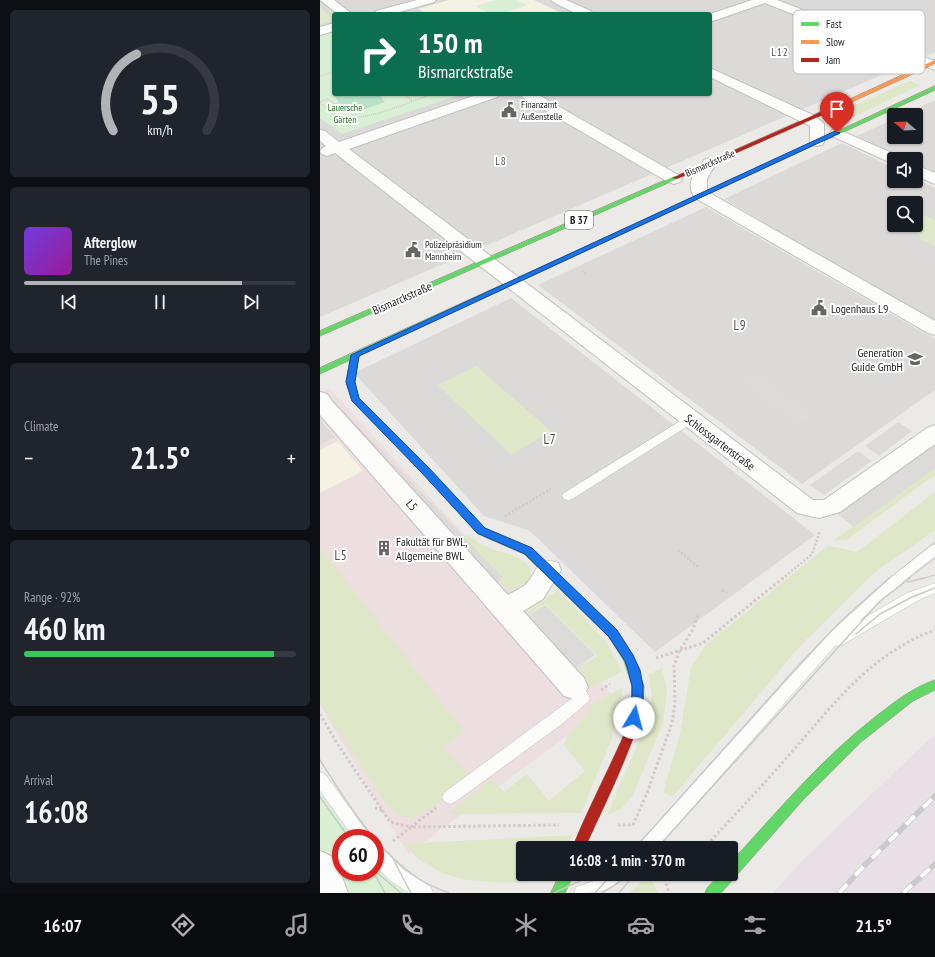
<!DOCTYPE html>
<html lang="en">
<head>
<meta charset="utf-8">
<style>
	:root { --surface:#171b24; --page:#20242c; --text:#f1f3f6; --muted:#9ea1a6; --line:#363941; --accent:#b2b3b4 }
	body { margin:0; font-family:"PT Sans Narrow",sans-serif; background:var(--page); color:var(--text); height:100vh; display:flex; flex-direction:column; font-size:15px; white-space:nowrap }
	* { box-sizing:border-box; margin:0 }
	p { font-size:13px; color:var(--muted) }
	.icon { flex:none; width:22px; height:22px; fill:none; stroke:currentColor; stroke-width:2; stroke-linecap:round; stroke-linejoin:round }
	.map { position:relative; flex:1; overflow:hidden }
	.side { display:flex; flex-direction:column; gap:10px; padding:10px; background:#0d0f14; width:320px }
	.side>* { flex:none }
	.banner { position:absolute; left:12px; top:12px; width:380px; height:84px; border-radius:4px; box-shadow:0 1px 3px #0004; background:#0b6e4f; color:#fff; overflow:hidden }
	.needle { width:26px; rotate:289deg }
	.buttons { position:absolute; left:567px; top:108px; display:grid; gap:8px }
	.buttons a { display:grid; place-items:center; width:36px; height:36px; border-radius:4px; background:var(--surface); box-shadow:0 1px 3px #0004; font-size:20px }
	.speed { position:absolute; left:12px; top:829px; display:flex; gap:8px; font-size:20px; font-weight:700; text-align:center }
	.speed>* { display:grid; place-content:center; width:52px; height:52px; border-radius:50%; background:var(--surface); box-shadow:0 1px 3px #0004; line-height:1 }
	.speed .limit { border:6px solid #d22; background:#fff; color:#111 }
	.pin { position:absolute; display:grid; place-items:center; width:34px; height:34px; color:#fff; margin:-41px -17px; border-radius:50% 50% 50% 0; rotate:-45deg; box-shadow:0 0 4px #0007 }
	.pin .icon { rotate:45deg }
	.me { position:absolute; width:44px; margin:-22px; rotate:8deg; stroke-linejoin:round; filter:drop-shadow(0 0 3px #0008) }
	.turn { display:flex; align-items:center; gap:14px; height:84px; padding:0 20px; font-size:18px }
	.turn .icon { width:52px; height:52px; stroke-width:2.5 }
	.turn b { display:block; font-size:28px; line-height:34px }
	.big { font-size:30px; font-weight:700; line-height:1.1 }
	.side .card { flex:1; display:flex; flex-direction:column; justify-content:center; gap:6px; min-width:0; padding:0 14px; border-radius:6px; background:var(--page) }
	.side .dial { align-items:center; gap:0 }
	.dial svg { height:104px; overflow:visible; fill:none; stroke:var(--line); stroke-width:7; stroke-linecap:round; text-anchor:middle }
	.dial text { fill:var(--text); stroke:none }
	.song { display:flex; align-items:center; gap:12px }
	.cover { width:48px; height:48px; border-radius:6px; background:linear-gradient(135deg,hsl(260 70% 55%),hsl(300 70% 35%)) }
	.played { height:4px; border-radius:2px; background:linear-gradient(90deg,var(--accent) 80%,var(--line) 80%) }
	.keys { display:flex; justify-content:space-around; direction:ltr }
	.heat { display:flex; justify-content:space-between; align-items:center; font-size:22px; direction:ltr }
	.charge { height:6px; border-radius:3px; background:linear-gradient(90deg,#34c759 92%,var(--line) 0) }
	.trip { position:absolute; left:196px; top:841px; width:222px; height:40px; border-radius:4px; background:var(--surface); box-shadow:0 1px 3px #0004; font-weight:700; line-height:40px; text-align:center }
	.dock { display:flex; height:64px; justify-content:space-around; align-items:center; background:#090b0e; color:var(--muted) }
	.dock .icon { width:28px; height:28px }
	.dock .on { color:var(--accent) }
	.dock b { font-size:18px; color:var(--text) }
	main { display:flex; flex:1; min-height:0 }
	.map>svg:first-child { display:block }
	.residential { fill:#dbdad8; fill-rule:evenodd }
	.commercial { fill:#eddedf }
	.industrial { fill:#e9e0e7 }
	.education { fill:#f5f2e3 }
	.grass { fill:#dee7c8 }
	.park { fill:#d9f0d4 }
	.pitch { fill:#b6e0c7 }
	.parking { fill:#dcdbda }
	.plaza { fill:#dedee1 }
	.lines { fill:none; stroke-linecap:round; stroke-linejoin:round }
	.lane-casing { stroke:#c2c1bf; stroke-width:1 }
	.street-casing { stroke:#c2c1bf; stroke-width:2 }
	.fast-casing { stroke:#a19486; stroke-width:1 }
	.slow-casing { stroke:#a19486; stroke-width:1 }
	.jam-casing { stroke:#a19486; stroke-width:1 }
	.path-far3 { stroke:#d5c8c8; stroke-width:1.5; stroke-dasharray:1 1; stroke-linecap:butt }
	.path-far2 { stroke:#d5c8c8; stroke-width:2; stroke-dasharray:1.5 1.5; stroke-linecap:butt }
	.path-far1 { stroke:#d5c8c8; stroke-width:2.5; stroke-dasharray:2 2; stroke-linecap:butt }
	.path { stroke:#d5c8c8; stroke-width:3; stroke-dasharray:2.5 2.5; stroke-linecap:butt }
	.lane { fill:#fcfcfb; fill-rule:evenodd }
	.street { fill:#fcfcfb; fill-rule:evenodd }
	.fast { fill:#63d668; fill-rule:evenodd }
	.slow { fill:#ff974d; fill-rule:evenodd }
	.jam { fill:#b3261e; fill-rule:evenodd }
	.tram-far1 { stroke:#cacac9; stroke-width:1 }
	.tram { stroke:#cacac9; stroke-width:1.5 }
	.rail-casing { stroke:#cacac9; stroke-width:5.5 }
	.rail { stroke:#fff; stroke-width:4; stroke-dasharray:12; stroke-linecap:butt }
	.route { fill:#1a73e8; stroke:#114b97 }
	.labels { text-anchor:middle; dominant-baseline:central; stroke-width:4; stroke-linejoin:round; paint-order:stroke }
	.far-poi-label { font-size:10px; fill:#1e1e1e; stroke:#fff; text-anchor:start }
	.far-park-label { font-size:10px; fill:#1b7513; stroke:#fff }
	.far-street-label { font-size:10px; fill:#1e1e1e; stroke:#fff }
	.far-neighbourhood-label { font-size:11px; letter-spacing:1px; fill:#515151; stroke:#fff }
	.shield { fill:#fff; stroke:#626262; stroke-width:1 }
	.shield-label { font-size:11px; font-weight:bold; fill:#1e1e1e }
	.street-label { font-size:12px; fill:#1e1e1e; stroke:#fff }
	.poi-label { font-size:12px; fill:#1e1e1e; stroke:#fff; text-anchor:start }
	.neighbourhood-label { font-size:13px; letter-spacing:1px; fill:#515151; stroke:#fff }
	.key { fill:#fff; stroke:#bcbcbc; stroke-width:1 }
	.key-label { font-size:11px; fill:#1e1e1e }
</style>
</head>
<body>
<main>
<section class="side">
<div class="card dial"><svg viewBox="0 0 100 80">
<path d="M14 69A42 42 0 1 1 86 69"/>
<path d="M14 69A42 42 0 0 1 32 10" stroke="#b2b3b4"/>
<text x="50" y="56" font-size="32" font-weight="700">55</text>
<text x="50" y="72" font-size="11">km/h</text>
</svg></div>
<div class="card">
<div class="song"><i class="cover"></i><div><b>Afterglow</b><p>The Pines</p></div></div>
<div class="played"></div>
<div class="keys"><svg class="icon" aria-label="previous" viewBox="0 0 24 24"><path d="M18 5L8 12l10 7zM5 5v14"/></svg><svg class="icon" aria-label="pause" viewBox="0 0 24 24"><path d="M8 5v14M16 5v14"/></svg><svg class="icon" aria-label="next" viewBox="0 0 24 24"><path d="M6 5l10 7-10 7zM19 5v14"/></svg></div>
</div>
<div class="card"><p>Climate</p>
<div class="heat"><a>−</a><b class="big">21.5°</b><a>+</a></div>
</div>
<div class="card"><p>Range · 92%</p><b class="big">460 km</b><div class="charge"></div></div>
<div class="card"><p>Arrival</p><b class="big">16:08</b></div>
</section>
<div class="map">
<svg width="615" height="893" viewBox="0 0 615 893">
	<rect width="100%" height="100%" fill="#eceae7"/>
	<!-- residential -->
	<path class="residential" d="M0,0H615V52L0,317ZM14,14H390V94H14Z
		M615,100V172L596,163V159H587L537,136L574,119V137H596V115H582Z
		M522,143L574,168V181H596V179L615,188V323L404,199ZM574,203H596V225H574Z
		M386,207L615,339V390L482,484L218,285Z
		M191,298L495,535L335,652L210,531L164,516L34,373Z"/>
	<!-- commercial -->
	<path class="commercial" d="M9,388L296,699L88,854L0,705V392Z"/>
	<!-- industrial -->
	<path class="industrial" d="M615,735V893H453L482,861L602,746Z"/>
	<!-- education -->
	<path class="education" d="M129,0H214L239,12L233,14H108L98,9Z
		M18,441L43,471L0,493V450Z"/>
	<!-- grass -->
	<path class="grass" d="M0,7L14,19V21L0,25Z
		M590,81L600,85L529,119L517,113Z
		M596,207L603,210L600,213L615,220V246L602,240L593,225H596Z
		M156,366L231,431L191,455L118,385Z
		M615,467V475L526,540H514Z
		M615,492V530L555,572L481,645L353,796L343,793L360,734L371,667L386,645L507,546L516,547L537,552Z
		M148,535C154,539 160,544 167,547C184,554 198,553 211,568V577L204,585L197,590H190L186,588L177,576L176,570L143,537Z
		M0,548L144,731L124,748L154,782L94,818C78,818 74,812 64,800L0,703Z
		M238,590L285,640L302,671L271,688L256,670L277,656L225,604L208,615L205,611Z
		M342,668L347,690L343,723L313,795L301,809L287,815L326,725L332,697L329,674Z
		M303,687L299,710L291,741L261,813L129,814L171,779L184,792L207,774L229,801L265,771L244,745L248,734L265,717L273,704Z
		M252,835L246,848H203V874H233L230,880L183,883L146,880L122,873L98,859L85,844Z
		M328,874H329L338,893H310Z"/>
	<!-- park -->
	<path class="park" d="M176,0H197L208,5L180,14H171L155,6Z
		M14,32V94H142L22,134L0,118V36Z
		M0,778L47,838H21V872H55V848L90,893H0Z"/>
	<!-- pitch -->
	<path class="pitch" d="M14,90V94H59L65,102L40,111L19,103L12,91Z"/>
	<!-- parking -->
	<path class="parking" d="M147,94H165L33,139L27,135Z
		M432,371L493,414L478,424L417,379Z
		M15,402L183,578L167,589L4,406Z
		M0,419L15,437L0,445Z
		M578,422L592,431L559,456L545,446Z
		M615,442V468L534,527L516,513Z
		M538,451L552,461L504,495L490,485Z
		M225,605L275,655L245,676L198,623Z"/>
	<!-- plaza -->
	<path class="plaza" d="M517,113L529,119L515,125L502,120Z"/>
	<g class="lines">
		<defs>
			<path id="lane" d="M370,415L374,416L375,419L374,422L252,499L248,500L244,499L242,496L244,493Z
				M615,544V556L585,580L539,621L587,593L615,583V593L597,601L522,645L515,646L337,848H318L320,842L511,632L576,573L611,546Z
				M254,681C261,684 267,691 270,698L268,702L242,724L135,802L130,804L125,802L122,797L125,792L254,697L247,687L249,683Z
				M0,772L5,774L48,833L51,838H34L0,791Z
				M55,846L61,848L84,870L111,887L113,893H89L72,882L55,866Z
				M283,874H303C293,893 275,893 254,893L256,887L277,880Z"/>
			<path id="street" d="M0,0H14L32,14H18Z
				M97,0H116L114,2L73,14H54L56,11Z
				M231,0H246L271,11L273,14H257L233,2Z
				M432,0H457L615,61V70L445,3L390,22V14Z
				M14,23V31L0,35V27Z
				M390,68L495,116L504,124V142L502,145L497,146L492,145L490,142V126L390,77Z
				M159,94H179L177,97L29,149L493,500H504L607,428L615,425V444L520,512L499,518L477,513L15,153L7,156L2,154L0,152L2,148L6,146L0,141V130L5,131L19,142Z
				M200,94H217L360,176L362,179L360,182L354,184L348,182L202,97Z
				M517,129L579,156L582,159H574V164L569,162L512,136L510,133L512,130Z
				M389,158L394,160L397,163C390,173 384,179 388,192L615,321V335L608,333L375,198C365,184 374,172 384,160Z
				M596,165L615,173V184L596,176Z
				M0,392L7,394L12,401L188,595C193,592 200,589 205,585C218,574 215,555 238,563L241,570L223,599L203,611L264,678L268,687L264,696L254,699L244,696L0,415Z
				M0,851L11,856L22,877L28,893H0Z"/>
			<path id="fast" d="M615,86V90L502,142L497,141Z
				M355,176L358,178L357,179L0,336V331Z
				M307,228L310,230L309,231L39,356L34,382L39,398L108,467L164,528L212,548L297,631L313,656L324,686L323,707L321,711L317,712L313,711L311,707L312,686L304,661L289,637L204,554L158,534L102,471L32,401L26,382L30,360L0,374V368Z
				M615,680V690L593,701L541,742L483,800L401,893H385L387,888L400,874H411V862C457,812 501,759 555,717C576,701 590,689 615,680Z
				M240,874H254L245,893H231Z"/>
			<path id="slow" d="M615,60V64L516,109L511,108Z
				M498,140L503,141L309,231L307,232L304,230Z"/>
			<path id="jam" d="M514,106L517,108L516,109L357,179L352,178Z
				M317,702L321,703C328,718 274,827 265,848H252C267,811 286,775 302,739C307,727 308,714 313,703Z"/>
		</defs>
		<!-- lane casing -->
		<use href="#lane" class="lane-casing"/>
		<!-- street casing -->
		<use href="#street" class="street-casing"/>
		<!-- fast casing -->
		<use href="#fast" class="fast-casing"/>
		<!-- slow casing -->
		<use href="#slow" class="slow-casing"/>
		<!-- jam casing -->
		<use href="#jam" class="jam-casing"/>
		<!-- path-far3 -->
		<path class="path-far3" d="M0,76L14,72
			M83,94L93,101
			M0,102L8,99L15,104L19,103
			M0,103C6,107 11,113 17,116C39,125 90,102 112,94"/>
		<!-- path-far2 -->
		<path class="path-far2" d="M262,271L267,275"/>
		<!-- path-far1 -->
		<path class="path-far1" d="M185,516L231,489
			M358,550L378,567
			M462,579L492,554L500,531"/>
		<!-- path -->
		<path class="path" d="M402,590L407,593
			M336,658L383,643L463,578
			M281,690L290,684
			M0,714L15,740L70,822L91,827L116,808
			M55,808L63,811
			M298,825H313L327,793L352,723L355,703L354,666L359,652L373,629L378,614
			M73,841L91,827L239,825
			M384,848C413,817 442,786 470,754C513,705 551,653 615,630
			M343,874L349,893
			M346,879L352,874"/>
		<!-- lane -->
		<use href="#lane" class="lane"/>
		<!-- street -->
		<use href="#street" class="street"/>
		<!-- fast -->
		<use href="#fast" class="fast"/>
		<!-- slow -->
		<use href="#slow" class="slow"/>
		<!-- jam -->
		<use href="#jam" class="jam"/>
		<!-- tram-far1 -->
		<path class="tram-far1" d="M568,579L615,542
			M588,579L615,558
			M601,579L615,575"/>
		<!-- tram -->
		<path class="tram" d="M588,582L604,578
			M536,634L560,614L592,597L615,588
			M0,760C27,803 56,850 99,879C108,885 119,889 129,893
			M0,797L29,838
			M315,848L477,667L521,621L569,578
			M337,848L560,601L590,578
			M74,861L91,893
			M55,871L81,893
			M55,875L65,893
			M234,893L275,874
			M275,893L292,874
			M282,893L298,883L308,874
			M299,893L315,874"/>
		<defs>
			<path id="rail" d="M519,893L544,866L615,796
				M583,893L615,864"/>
		</defs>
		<!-- rail casing -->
		<use href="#rail" class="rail-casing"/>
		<!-- rail -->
		<use href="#rail" class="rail"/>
	</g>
	<!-- route -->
	<path class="route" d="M515,131L520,133L39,356L35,382L39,398L108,467L165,528L212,548L297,630L313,655L320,670L323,686V705L319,722L314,723L310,722L309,718L312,705V686L308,670L305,661L289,637L205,554L157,533L101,472L32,401L26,382L31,355Z"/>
	<!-- icons -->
	<defs>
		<symbol id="civic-bare" viewBox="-9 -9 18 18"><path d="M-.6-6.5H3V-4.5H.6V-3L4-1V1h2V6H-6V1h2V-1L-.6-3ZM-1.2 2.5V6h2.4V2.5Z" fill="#666564" stroke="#fff" stroke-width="2.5" paint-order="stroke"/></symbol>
		<symbol id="school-bare" viewBox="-9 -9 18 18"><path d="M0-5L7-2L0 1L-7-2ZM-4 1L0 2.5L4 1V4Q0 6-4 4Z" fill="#666564" stroke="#fff" stroke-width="2.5" paint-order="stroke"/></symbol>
		<symbol id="building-bare" viewBox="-9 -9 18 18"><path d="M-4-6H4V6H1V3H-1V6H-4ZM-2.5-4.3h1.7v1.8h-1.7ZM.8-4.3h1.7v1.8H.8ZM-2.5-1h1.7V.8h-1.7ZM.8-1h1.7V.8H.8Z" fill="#666564" stroke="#fff" stroke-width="2.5" paint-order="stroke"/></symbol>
	</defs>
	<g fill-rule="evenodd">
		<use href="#civic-bare" x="178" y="99" width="22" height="22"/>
		<use href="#civic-bare" x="82" y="239" width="22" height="22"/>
		<use href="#civic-bare" x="488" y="297" width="22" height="22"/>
		<use href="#school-bare" x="584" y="348" width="22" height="22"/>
		<use href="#building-bare" x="53" y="537" width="22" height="22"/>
	</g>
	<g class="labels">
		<!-- far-poi labels -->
		<g class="far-poi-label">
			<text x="201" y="104">Finanzamt<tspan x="201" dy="12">Außenstelle</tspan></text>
			<text x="105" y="244">Polizeipräsidium<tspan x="105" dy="12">Mannheim</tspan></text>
		</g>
		<!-- far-park labels -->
		<g class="far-park-label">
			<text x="25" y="107">Lauersche<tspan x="25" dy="12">Gärten</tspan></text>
		</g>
		<!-- far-street labels -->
		<g class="far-street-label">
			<text transform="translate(390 163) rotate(-24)">Bismarckstraße</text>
		</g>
		<!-- far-neighbourhood labels -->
		<g class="far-neighbourhood-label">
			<text x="460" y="52">L12</text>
			<text x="181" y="161">L8</text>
		</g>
		<!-- shield labels -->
		<rect class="shield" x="245" y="211" width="28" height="18" rx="3"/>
		<g class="shield-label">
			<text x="259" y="220">B 37</text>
		</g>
		<!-- street labels -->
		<g class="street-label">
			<text transform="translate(82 298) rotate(-24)">Bismarckstraße</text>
			<text transform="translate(400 442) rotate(37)">Schlossgartenstraße</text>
			<text transform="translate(92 505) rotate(48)">L5</text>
		</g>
		<!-- poi labels -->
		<g class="poi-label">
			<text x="511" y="308">Logenhaus L9</text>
			<text x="583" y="352" text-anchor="end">Generation<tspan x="583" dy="14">Guide GmbH</tspan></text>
			<text x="76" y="541">Fakultät für BWL,<tspan x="76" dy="14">Allgemeine BWL</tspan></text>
		</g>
		<!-- neighbourhood labels -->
		<g class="neighbourhood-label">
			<text x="420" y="325">L9</text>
			<text x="230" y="439">L7</text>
			<text x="21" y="555">L5</text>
		</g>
	</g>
	<!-- legend -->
	<rect x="473" y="10" width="132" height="64" rx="6" class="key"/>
	<rect x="481" y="22" width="18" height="4" fill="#63d668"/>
	<rect x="481" y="40" width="18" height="4" fill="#ff974d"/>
	<rect x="481" y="58" width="18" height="4" fill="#b3261e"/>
	<g class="key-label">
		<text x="506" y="28">Fast</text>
		<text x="506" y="46">Slow</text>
		<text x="506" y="64">Jam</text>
	</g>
</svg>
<div class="buttons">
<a><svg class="needle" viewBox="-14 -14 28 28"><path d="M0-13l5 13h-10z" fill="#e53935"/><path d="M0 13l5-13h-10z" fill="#9ea1a6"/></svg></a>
<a><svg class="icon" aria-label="sound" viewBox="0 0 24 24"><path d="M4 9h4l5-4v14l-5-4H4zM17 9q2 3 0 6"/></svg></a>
<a><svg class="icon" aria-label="search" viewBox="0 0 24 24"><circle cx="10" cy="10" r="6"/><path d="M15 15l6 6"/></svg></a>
</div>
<div class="speed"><div class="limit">60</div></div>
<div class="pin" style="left:517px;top:133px;background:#d93025"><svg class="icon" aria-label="arrive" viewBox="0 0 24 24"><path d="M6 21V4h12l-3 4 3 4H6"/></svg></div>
<svg class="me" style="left:314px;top:718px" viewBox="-20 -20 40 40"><circle r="19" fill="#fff"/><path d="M0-13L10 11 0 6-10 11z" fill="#1a73e8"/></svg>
<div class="trip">16:08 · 1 min · 370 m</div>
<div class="banner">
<div class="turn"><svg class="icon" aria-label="right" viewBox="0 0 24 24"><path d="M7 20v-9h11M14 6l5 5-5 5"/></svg><div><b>150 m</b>Bismarckstraße</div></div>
</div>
</div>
</main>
<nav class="dock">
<b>16:07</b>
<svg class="icon on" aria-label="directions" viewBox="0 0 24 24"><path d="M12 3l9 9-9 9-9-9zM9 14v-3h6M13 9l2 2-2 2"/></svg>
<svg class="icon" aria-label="music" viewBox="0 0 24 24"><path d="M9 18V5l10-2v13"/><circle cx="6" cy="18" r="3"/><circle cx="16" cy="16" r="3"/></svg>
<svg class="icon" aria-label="phone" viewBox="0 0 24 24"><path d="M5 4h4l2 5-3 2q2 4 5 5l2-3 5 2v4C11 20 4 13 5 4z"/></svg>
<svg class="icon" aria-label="climate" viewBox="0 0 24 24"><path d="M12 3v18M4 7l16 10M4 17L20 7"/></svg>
<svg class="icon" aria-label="car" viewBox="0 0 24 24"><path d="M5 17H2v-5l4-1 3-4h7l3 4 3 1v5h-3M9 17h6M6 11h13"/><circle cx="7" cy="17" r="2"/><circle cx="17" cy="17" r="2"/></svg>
<svg class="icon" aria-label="filters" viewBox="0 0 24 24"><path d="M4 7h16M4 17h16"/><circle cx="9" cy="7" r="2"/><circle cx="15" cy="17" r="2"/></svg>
<b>21.5°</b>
</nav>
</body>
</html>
